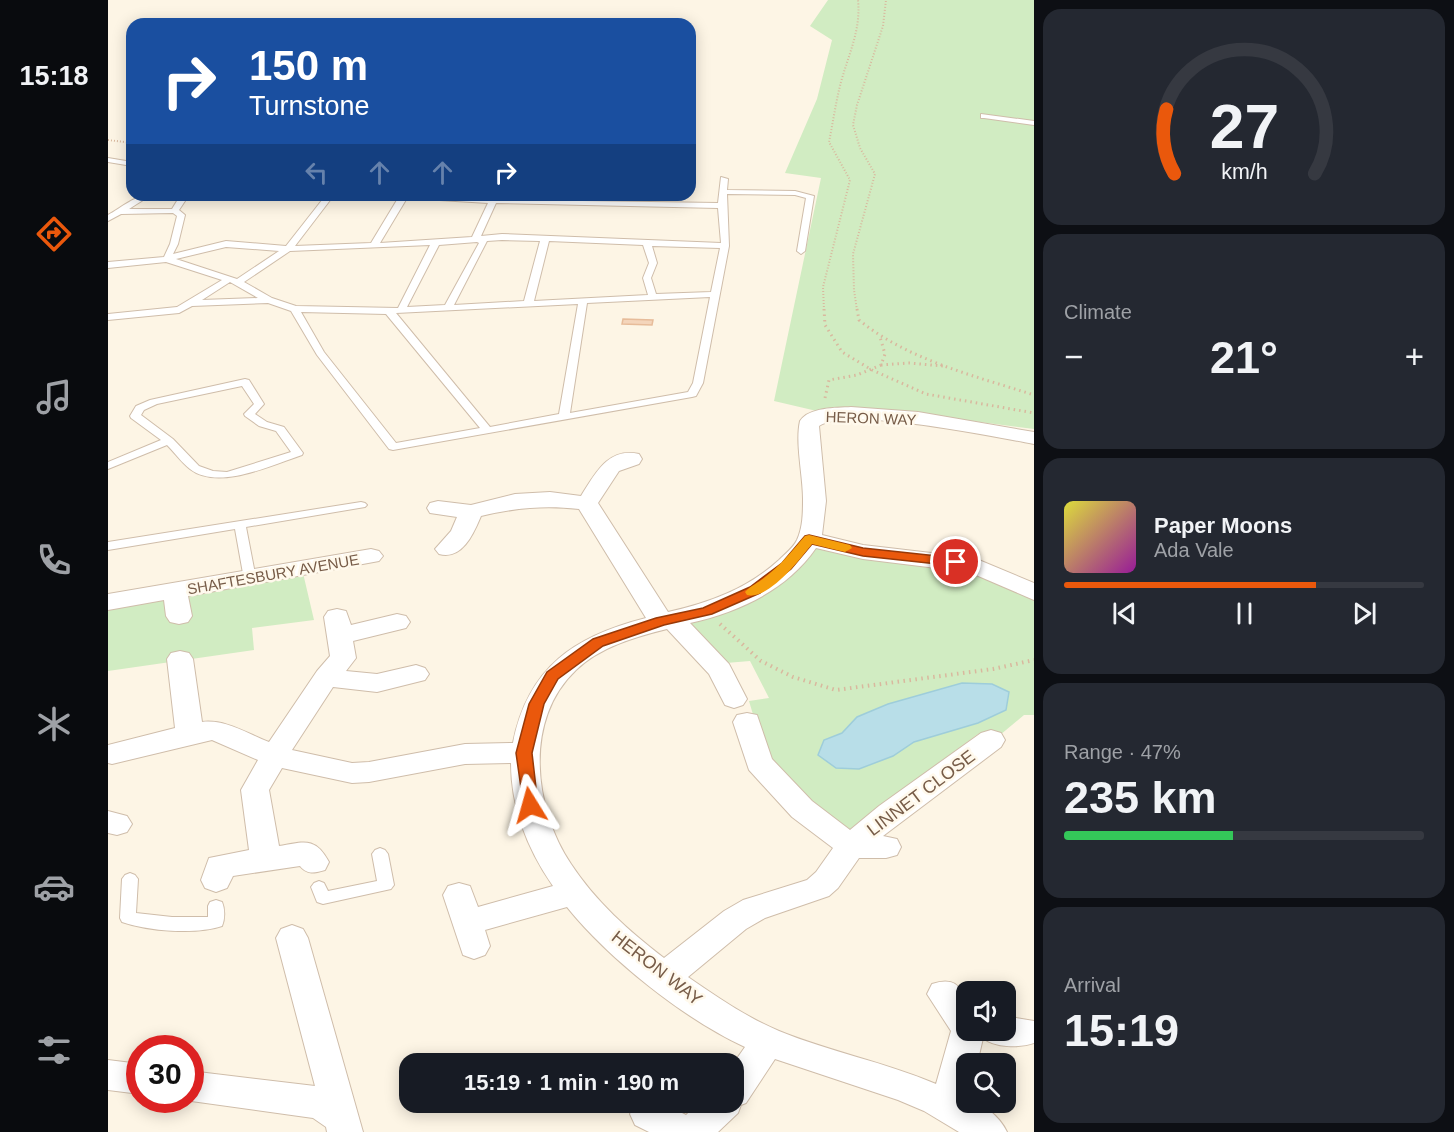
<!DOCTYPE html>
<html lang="en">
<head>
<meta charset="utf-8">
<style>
	:root { --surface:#171b24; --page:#242831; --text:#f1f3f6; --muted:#9ea1a6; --line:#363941; --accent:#ea580c }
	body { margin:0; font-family:Arial,sans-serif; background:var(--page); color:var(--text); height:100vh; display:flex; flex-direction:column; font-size:22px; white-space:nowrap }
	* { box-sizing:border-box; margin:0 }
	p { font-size:20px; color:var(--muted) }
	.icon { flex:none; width:33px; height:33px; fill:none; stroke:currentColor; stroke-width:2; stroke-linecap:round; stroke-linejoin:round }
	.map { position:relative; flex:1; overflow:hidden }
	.panel { display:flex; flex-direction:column; gap:9px; padding:9px; background:#0d0f14; width:420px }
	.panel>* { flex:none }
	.guide { position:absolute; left:18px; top:18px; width:570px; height:183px; border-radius:18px; box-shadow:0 3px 15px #0003; background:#1a4fa0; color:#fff; overflow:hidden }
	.controls { position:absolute; left:848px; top:981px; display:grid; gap:12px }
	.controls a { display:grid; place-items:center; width:60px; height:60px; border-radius:12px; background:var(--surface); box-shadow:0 3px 15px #0003; font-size:30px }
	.speed { position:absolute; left:18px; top:1035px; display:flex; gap:12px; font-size:30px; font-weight:700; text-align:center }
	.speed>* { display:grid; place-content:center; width:78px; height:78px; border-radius:50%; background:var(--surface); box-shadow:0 3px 15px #0003; line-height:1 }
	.speed .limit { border:9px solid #d22; background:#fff; color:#111 }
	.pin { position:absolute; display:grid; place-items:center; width:51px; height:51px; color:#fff; margin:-26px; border:3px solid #fff; border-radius:50%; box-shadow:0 2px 6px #0007 }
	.me { position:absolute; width:66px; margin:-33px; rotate:352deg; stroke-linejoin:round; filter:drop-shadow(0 0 4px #0008) }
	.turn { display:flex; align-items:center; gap:21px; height:126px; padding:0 24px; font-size:27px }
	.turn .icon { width:78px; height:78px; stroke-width:2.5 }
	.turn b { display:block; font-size:42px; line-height:51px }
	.lanes { display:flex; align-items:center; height:57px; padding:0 24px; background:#0003; justify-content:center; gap:30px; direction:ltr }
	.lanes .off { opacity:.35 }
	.big { font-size:45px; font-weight:700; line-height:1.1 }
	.panel .card { flex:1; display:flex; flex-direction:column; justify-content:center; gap:9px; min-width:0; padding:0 21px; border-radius:18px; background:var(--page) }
	.panel .dial { align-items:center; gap:0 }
	.dial svg { height:156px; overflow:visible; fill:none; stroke:var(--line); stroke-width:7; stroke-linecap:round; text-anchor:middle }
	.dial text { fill:var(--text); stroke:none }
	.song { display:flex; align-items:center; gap:18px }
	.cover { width:72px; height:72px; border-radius:9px; background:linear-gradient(135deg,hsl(60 70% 55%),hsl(300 70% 35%)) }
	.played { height:6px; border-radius:3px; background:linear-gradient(90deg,var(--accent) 70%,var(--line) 70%) }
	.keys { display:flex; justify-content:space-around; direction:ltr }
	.heat { display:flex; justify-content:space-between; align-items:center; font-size:33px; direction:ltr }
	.charge { height:9px; border-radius:4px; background:linear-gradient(90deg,#34c759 47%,var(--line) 0) }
	.trip { position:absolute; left:291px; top:1053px; width:345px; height:60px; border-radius:18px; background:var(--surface); box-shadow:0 3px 15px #0003; font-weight:700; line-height:60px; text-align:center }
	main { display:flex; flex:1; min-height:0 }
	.tabs { display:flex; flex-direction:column; width:108px; justify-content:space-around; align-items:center; background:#090b0e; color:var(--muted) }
	.tabs .icon { width:42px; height:42px }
	.tabs .selected { color:var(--accent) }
	.tabs b { font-size:27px; color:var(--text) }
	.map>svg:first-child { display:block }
	.green { fill:#d1ecc2 }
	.water { fill:#b8dee8; stroke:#9ecdda; stroke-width:1.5 }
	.building { fill:#f4d5bb; stroke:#e7bc9a; stroke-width:1.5 }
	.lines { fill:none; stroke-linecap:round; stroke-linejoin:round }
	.lane-casing { stroke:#cfbdaa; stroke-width:2 }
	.street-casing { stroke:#cfbdaa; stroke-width:2 }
	.path-far2 { stroke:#d9b89e; stroke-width:2; stroke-dasharray:1 2; stroke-linecap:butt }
	.path-far1 { stroke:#d9b89e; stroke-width:3; stroke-dasharray:1.5 4; stroke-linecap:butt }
	.path { stroke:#d9b89e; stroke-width:4; stroke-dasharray:1.5 4.5; stroke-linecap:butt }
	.lane { fill:#fff; fill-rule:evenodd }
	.street { fill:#fff; fill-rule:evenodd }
	.route { fill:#ea580c; stroke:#983908; stroke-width:1.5 }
	.slow { fill:#f59e0b }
	.labels { text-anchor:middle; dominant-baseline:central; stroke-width:5; stroke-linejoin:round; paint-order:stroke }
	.street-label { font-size:15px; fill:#775c48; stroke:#fff9ec }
	.near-street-label { font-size:18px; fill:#775c48; stroke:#fff9ec }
</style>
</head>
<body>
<main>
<nav class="tabs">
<b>15:18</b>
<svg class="icon selected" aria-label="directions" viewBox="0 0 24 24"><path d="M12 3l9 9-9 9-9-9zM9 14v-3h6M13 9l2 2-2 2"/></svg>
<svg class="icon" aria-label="music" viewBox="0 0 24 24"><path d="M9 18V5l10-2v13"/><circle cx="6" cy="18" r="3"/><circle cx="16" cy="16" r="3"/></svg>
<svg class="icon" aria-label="phone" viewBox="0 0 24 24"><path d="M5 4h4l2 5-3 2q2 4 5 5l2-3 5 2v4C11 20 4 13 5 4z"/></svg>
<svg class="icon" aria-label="climate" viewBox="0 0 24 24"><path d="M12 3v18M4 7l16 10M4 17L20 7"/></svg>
<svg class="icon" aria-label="car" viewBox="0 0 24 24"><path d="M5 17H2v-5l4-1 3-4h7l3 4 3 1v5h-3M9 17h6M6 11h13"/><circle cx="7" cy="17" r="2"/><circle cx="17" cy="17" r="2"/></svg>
<svg class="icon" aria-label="filters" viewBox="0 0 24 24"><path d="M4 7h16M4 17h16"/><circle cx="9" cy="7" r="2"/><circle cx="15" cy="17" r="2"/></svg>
</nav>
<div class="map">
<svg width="926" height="1132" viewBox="0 0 926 1132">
	<rect width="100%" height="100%" fill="#fdf5e5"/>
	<!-- green -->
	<path class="green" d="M720,0H926V429L818,415L713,412L666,401L713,178L677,173L709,99L724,40L702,26Z
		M702,547L854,568L926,599V715H916L892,735L870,734L737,833L660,765L641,701L661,698L642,661L618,663L576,619L602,613Z
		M195,573L206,620L144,628L146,650L0,671V606Z"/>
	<!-- water -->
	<path class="water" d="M854,683L884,684L901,692L898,710L870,723L806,742L785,756L751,769L728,768L710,755L716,740L734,733L749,717L780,704Z"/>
	<!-- building -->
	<path class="building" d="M515,319L545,320L544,325L514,324Z"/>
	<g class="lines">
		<defs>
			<path id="lane" d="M873,114L926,121V125L876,118H873Z
				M0,158L24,162V166L0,162Z
				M613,177L620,179L619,190L687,191L706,196L697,251L693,254L689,251L698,198L687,195L619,194L621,246L595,383L588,396L584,397L285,450L281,449L209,355L183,311L160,303L84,306L71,313L0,320V314L69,307L114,280L58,262L0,268V262L56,257L62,244L69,216L65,213L13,214L0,221V215C13,208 27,195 43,195L21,209H64L72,196L79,198L71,210L77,215L70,244L65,254L118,241L178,246L218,195H226L187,246L263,243L292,195H334L406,200L610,203ZM299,198L380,203L364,237L272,243ZM388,203L610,208L613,243L394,234L373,236ZM394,240L432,241L416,301L346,305L379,241ZM441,241L535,245L541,263L535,278L540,295L426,301ZM369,242L371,243L337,305L299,307L331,245ZM322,245L290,308L188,306L164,298L136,282L182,251ZM544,246L612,248L603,292L548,294L543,278L549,263ZM118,247L171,251L129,279L68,259ZM122,282L150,298L94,300ZM602,297L585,383L580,392L462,413L479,303ZM470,304L451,414L382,427L288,313ZM193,312L278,314L372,428L288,443L216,352Z
				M137,379L141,380L156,404L147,414L159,422L176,427L195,453L194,455C164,465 110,491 82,469C74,463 67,453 59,445L0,469V462L53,440L23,418L22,416L28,406L42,400ZM134,386L146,404L136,414L137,416L151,426L168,431L183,452L119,472L105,471L91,466L65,439L33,415L36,410L49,404Z
				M253,502L257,503L259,505L257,507L138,527L148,579L142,583L136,579L127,529L0,550V542Z
				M272,848L277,850L280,854L286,885L283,889L215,904L209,902L203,887L206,883L211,881L216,883L220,891L269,881L264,854L267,850Z
				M22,873L27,875L30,879L28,913L64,917H100V906L102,902L108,900L114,902C117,909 117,919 114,926C88,935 40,931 14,922L12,918L14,879L17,875Z"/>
			<path id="street" d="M743,407L810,412L926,432V444C889,437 738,406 711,426L718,501L714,535L755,545L866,558L926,583V600L861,572L755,559L708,548C679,590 631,612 582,623L621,664L639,699L635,705L626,708L617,705L601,674L559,629C527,637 492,647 468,670C415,720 426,809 463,864C488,902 521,931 556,958L616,911L635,900L699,880L708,872L725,848L684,817L641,770L625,722L629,715L639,713L649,715L664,759L704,801L742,830L771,806L873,733L883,730L893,733L897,740L893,747L775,836L789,839L793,847L789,855L778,858H751L730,888L721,896L657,918L638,929L580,977C609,997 638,1017 671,1031C722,1052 777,1062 828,1084L843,1031L819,994L824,984C860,972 858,1006 858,1030H897V1016L926,1021V1043C912,1048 887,1048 875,1038L869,1064H858V1102C875,1102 892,1117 899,1132H851L816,1111L790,1100L667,1059L638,1103L633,1105L630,1113L610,1132H541L527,1125L522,1114L528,1102H552L578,1115L592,1102H626L625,1064L637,1047C576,1019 501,959 459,907L377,930L382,946L377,955L366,959L355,955L335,895L340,886L351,883L362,886L370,907L445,886C420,850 403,808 403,763L357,764L261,782L244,783L174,768L161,790L171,846C196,842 207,836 221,862L217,870C207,873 199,875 192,866L125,876L119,888L108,892L97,888L93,880L101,858L141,850L133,790L150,760L104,740L4,764L0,763V745L67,728L59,659L63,653L72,651L81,653L85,659L94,722C117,719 140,734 161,742L209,671L222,656L216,617L220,611L229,609L238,611L243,625L289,614L298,616L302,622L298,628L245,641L248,658L238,671L269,674L308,665L317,668L321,674L317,680L269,692L225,687L184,750L244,763L261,762L357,744L405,743C420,667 467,636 538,618L471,509C436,505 407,508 373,516C365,535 354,560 331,554L327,549L343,531L349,517L322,513L319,508L322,503L330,501L363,505L407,494L442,492L473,496C487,474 500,447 531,454L534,459L531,464L511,471L490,503L560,612C601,603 639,589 671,560C677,554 685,548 689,540C695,527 695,512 695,499C695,475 687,443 692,421C701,407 728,408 743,407Z
				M263,549L271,551L275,556L271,561L80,596L84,616L80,622L71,624L62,622L58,616L56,600L0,610V594Z
				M0,811L19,816L24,824L19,832L9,835L0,833Z
				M184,925L195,929L200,938L255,1132H219L218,1127L205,1118L76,1100H82V1071L207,1086L168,938L173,929Z
				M0,1060L32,1064V1094L0,1090Z"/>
		</defs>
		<!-- lane casing -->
		<use href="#lane" class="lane-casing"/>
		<!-- street casing -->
		<use href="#street" class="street-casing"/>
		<!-- path-far2 -->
		<path class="path-far2" d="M0,140L24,143
			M716,310L715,287L742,180L721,142C725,122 728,101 733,82C741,53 753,30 750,0
			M749,310L746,290L745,254L767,174L752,148L745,125L749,105L775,26L778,0"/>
		<!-- path-far1 -->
		<path class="path-far1" d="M716,309L717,325L734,352L764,370L818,394L926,413
			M749,309L751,320C800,360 867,376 926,395
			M773,365L801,363L835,366
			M717,398L721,380L749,375L773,365L777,354L772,337"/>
		<!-- path -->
		<path class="path" d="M612,624L653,661L685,677L728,690L885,669L926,660"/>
		<!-- lane -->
		<use href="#lane" class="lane"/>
		<!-- street -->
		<use href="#street" class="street"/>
	</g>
	<!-- route -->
	<path class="route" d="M701,535L755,548L848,558L855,562L848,566L755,556L704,544L683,569L652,593L604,614L556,625L495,646L450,679L436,704L424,753L430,805L428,809H416L408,753L421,704L439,672L485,639L548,618L595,608L642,587L674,563L697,536Z"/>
	<!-- slow -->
	<path class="slow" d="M701,535L742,545L744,548L737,552L704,544C692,559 661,600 639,595L637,592C642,586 650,583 656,578C672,566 684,551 697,536Z"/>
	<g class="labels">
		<!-- street labels -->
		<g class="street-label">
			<text transform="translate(763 418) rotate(2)">HERON WAY</text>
			<text transform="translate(165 574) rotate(-10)">SHAFTESBURY AVENUE</text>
		</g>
		<!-- near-street labels -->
		<g class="near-street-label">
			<text transform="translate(813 793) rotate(-37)">LINNET CLOSE</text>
			<text transform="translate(549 968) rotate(38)">HERON WAY</text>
		</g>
	</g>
</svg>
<div class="controls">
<a><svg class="icon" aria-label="sound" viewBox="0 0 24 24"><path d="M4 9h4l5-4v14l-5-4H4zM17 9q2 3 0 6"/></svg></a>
<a><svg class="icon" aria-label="search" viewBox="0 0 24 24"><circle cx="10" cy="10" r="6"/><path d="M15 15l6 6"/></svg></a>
</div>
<div class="speed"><div class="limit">30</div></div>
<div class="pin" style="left:848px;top:562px;background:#d93025"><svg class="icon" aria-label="arrive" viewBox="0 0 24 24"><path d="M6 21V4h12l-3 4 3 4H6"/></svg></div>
<svg class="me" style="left:422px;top:805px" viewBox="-20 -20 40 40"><path d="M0-17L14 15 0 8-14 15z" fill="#ea580c" stroke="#fff" stroke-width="4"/></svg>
<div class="trip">15:19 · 1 min · 190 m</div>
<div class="guide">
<div class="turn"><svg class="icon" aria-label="right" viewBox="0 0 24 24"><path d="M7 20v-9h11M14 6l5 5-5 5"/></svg><div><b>150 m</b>Turnstone</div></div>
<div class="lanes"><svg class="icon off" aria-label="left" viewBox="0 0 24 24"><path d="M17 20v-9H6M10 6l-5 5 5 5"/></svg><svg class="icon off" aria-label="ahead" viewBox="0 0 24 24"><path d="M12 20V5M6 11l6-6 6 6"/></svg><svg class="icon off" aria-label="ahead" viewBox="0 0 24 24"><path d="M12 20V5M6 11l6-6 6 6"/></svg><svg class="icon" aria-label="right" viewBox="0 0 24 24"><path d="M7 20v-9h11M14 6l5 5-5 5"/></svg></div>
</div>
</div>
<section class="panel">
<div class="card dial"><svg viewBox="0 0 100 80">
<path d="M14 69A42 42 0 1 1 86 69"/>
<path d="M14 69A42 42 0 0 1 10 36" stroke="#ea580c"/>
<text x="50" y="56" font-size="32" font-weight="700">27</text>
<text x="50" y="72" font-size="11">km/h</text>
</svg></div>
<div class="card"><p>Climate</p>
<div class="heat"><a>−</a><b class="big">21°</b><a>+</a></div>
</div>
<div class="card">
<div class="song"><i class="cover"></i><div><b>Paper Moons</b><p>Ada Vale</p></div></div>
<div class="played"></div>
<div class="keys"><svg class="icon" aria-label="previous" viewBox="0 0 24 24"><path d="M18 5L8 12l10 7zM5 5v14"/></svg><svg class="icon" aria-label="pause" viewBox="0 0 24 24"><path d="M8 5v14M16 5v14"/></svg><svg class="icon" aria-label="next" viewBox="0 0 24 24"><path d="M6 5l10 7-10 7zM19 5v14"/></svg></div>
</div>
<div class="card"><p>Range · 47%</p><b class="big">235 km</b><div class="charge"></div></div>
<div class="card"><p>Arrival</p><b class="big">15:19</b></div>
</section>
</main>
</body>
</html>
